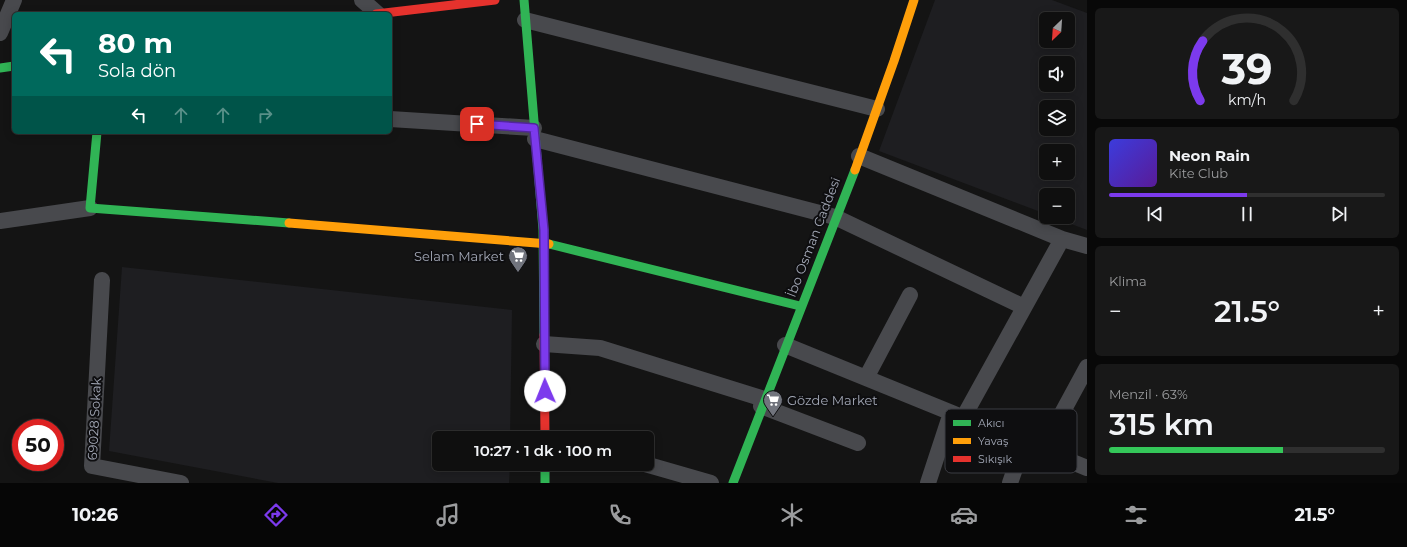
<!DOCTYPE html>
<html lang="tr">
<head>
<meta charset="utf-8">
<style>
	:root { --surface:#0f0f0f; --page:#181818; --text:#f1f3f6; --muted:#9b9c9e; --line:#2f2f2f; --accent:#7c3aed }
	body { margin:0; font-family:Montserrat,sans-serif; background:var(--page); color:var(--text); height:100vh; display:flex; flex-direction:column; font-size:15px; white-space:nowrap }
	* { box-sizing:border-box; margin:0 }
	p { font-size:13px; color:var(--muted) }
	.icon { flex:none; width:22px; height:22px; fill:none; stroke:currentColor; stroke-width:2; stroke-linecap:round; stroke-linejoin:round }
	.map { position:relative; flex:1; overflow:hidden }
	.panel { display:flex; flex-direction:column; gap:8px; padding:8px; background:#080808; width:320px }
	.panel>* { flex:none }
	.top-card { position:absolute; left:12px; top:12px; width:380px; height:122px; border-radius:6px; box-shadow:0 2px 10px #0003,0 0 0 1px var(--line); background:#00695c; color:#fff; overflow:hidden }
	.needle { width:26px; rotate:205deg }
	.fabs { position:absolute; left:1039px; top:12px; display:grid; gap:8px }
	.fabs a { display:grid; place-items:center; width:36px; height:36px; border-radius:6px; background:var(--surface); box-shadow:0 2px 10px #0003,0 0 0 1px var(--line); font-size:20px }
	.speed { position:absolute; left:12px; top:419px; display:flex; gap:8px; font-size:20px; font-weight:700; text-align:center }
	.speed>* { display:grid; place-content:center; width:52px; height:52px; border-radius:50%; background:var(--surface); box-shadow:0 2px 10px #0003,0 0 0 1px var(--line); line-height:1 }
	.speed .limit { border:6px solid #d22; background:#fff; color:#111 }
	.pin { position:absolute; display:grid; place-items:center; width:34px; height:34px; color:#fff; margin:-17px; border-radius:8px; box-shadow:0 2px 6px #0006 }
	.me { position:absolute; width:44px; margin:-22px; rotate:359deg; stroke-linejoin:round; filter:drop-shadow(0 0 3px #0008) }
	.turn { display:flex; align-items:center; gap:14px; height:84px; padding:0 20px; font-size:18px }
	.turn .icon { width:52px; height:52px; stroke-width:2.5 }
	.turn b { display:block; font-size:28px; line-height:34px }
	.lanes { display:flex; align-items:center; height:38px; padding:0 20px; background:#0003; justify-content:center; gap:20px; direction:ltr }
	.lanes .off { opacity:.35 }
	.big { font-size:30px; font-weight:600; line-height:1.1 }
	.panel .widget { flex:1; display:flex; flex-direction:column; justify-content:center; gap:6px; min-width:0; padding:0 14px; border-radius:6px; background:var(--page) }
	.panel .dial { align-items:center; gap:0 }
	.dial svg { height:104px; overflow:visible; fill:none; stroke:var(--line); stroke-width:7; stroke-linecap:round; text-anchor:middle }
	.dial text { fill:var(--text); stroke:none }
	.song { display:flex; align-items:center; gap:12px }
	.cover { width:48px; height:48px; border-radius:6px; background:linear-gradient(135deg,hsl(240 70% 55%),hsl(270 70% 35%)) }
	.played { height:4px; border-radius:2px; background:linear-gradient(90deg,var(--accent) 50%,var(--line) 50%) }
	.keys { display:flex; justify-content:space-around; direction:ltr }
	.heat { display:flex; justify-content:space-between; align-items:center; font-size:22px; direction:ltr }
	.charge { height:6px; border-radius:3px; background:linear-gradient(90deg,#34c759 63%,var(--line) 0) }
	.trip { position:absolute; left:432px; top:431px; width:222px; height:40px; border-radius:6px; background:var(--surface); box-shadow:0 2px 10px #0003,0 0 0 1px var(--line); font-weight:600; line-height:40px; text-align:center }
	.dock { display:flex; height:64px; justify-content:space-around; align-items:center; background:#060606; color:var(--muted) }
	.dock .icon { width:28px; height:28px }
	.dock .on { color:var(--accent) }
	.dock b { font-size:18px; color:var(--text) }
	main { display:flex; flex:1; min-height:0 }
	.map>svg:first-child { display:block }
	.built { fill:#1e1e21; fill-rule:evenodd }
	.lines { fill:none; stroke-linecap:round; stroke-linejoin:round }
	.street { stroke:#48494d; stroke-width:16 }
	.fast { stroke:#30b455; stroke-width:9 }
	.slow { stroke:#ff9f0a; stroke-width:9 }
	.jam { stroke:#e5322d; stroke-width:9 }
	.route-casing { stroke:#51269a; stroke-width:10 }
	.route { stroke:#7c3aed; stroke-width:7 }
	.labels { text-anchor:middle; dominant-baseline:central; stroke-width:4; stroke-linejoin:round; paint-order:stroke }
	.street-label { font-size:13px; fill:#a3a8b6; stroke:#0e0e10 }
	.poi-label { font-size:13px; fill:#a3a8b6; stroke:#0e0e10; text-anchor:end }
	.key { fill:#0e0e10; stroke:#3b3c42; stroke-width:1 }
	.key-label { font-size:11px; fill:#a3a8b6 }
</style>
</head>
<body>
<main>
<div class="map">
<svg width="1087" height="483" viewBox="0 0 1087 483">
	<rect width="100%" height="100%" fill="#141414"/>
	<!-- built -->
	<path class="built" d="M935,0H1052L1087,13V230L1053,217H1068V195H1046V214L879,151ZM1046,19H1068V41H1046ZM1046,63H1068V85H1046ZM1046,107H1068V129H1046ZM1046,151H1068V173H1046Z
		M122,267L512,310L510,438H439V464H510L509,483H278L109,451Z"/>
	<g class="lines">
		<!-- street -->
		<path class="street" d="M362,0L378,14
			M525,20L877,109
			M0,33L14,0
			M390,119L534,128
			M535,139L835,217L1024,307
			M859,156L1062,239L1087,246
			M0,221L90,208
			M102,280L92,466L181,483
			M544,344L600,348L764,399
			M785,345L1087,468
			M866,378L910,295
			M761,406L858,443
			M963,418L1062,239
			M1042,450L1087,367
			M645,464L711,483
			M928,483L951,413
			M1010,483L1024,443"/>
		<!-- fast -->
		<path class="fast" d="M524,0L543,230L544,335
			M0,68L14,66
			M97,132L90,208L289,223
			M549,244L800,306
			M545,464V483
			M733,483L855,170"/>
		<!-- slow -->
		<path class="slow" d="M855,170L894,61L914,0
			M289,223L549,244"/>
		<!-- jam -->
		<path class="jam" d="M376,14L495,0
			M544,335L545,438"/>
	</g>
	<g class="lines">
		<defs>
			<path id="route" d="M477,124L534,128L544,230L545,391"/>
		</defs>
		<!-- route casing -->
		<use href="#route" class="route-casing"/>
		<!-- route -->
		<use href="#route" class="route"/>
	</g>
	<!-- icons -->
	<defs>
		<symbol id="supermarket-pin" viewBox="-11 -11 22 30"><path d="M0 17L-7.5 6A9.5 9.5 0 1 1 7.5 6Z" fill="#71747d" stroke="#0e0e10"/><path d="M-6-5.5h2.5l.6 2H6L4.5 2H-2.5L-4.4-4H-6ZM-1.5 3.2a1.3 1.3 0 1 0 .1 0ZM3 3.2a1.3 1.3 0 1 0 .1 0Z" fill="#fff"/></symbol>
	</defs>
	<g fill-rule="evenodd">
		<use href="#supermarket-pin" x="507" y="245" width="22" height="30"/>
		<use href="#supermarket-pin" x="762" y="389" width="22" height="30"/>
	</g>
	<g class="labels">
		<!-- street labels -->
		<g class="street-label">
			<text transform="translate(813 237) rotate(-69)">İbo Osman Caddesi</text>
			<text transform="translate(94 419) rotate(-87)">69028 Sokak</text>
		</g>
		<!-- poi labels -->
		<g class="poi-label">
			<text x="504" y="256">Selam Market</text>
			<text x="787" y="400" text-anchor="start">Gözde Market</text>
		</g>
	</g>
	<!-- legend -->
	<rect x="945" y="409" width="132" height="64" rx="6" class="key"/>
	<rect x="953" y="420" width="18" height="6" fill="#30b455"/>
	<rect x="953" y="438" width="18" height="6" fill="#ff9f0a"/>
	<rect x="953" y="456" width="18" height="6" fill="#e5322d"/>
	<g class="key-label">
		<text x="978" y="427">Akıcı</text>
		<text x="978" y="445">Yavaş</text>
		<text x="978" y="463">Sıkışık</text>
	</g>
</svg>
<div class="fabs">
<a><svg class="needle" viewBox="-14 -14 28 28"><path d="M0-13l5 13h-10z" fill="#e53935"/><path d="M0 13l5-13h-10z" fill="#9b9c9e"/></svg></a>
<a><svg class="icon" aria-label="sound" viewBox="0 0 24 24"><path d="M4 9h4l5-4v14l-5-4H4zM17 9q2 3 0 6"/></svg></a>
<a><svg class="icon" aria-label="layers" viewBox="0 0 24 24"><path d="M12 4l9 5-9 5-9-5zM3 14l9 5 9-5"/></svg></a>
<a>+</a>
<a>−</a>
</div>
<div class="speed"><div class="limit">50</div></div>
<div class="pin" style="left:477px;top:124px;background:#d93025"><svg class="icon" aria-label="arrive" viewBox="0 0 24 24"><path d="M6 21V4h12l-3 4 3 4H6"/></svg></div>
<svg class="me" style="left:545px;top:391px" viewBox="-20 -20 40 40"><circle r="19" fill="#fff"/><path d="M0-13L10 11 0 6-10 11z" fill="#7c3aed"/></svg>
<div class="trip">10:27 · 1 dk · 100 m</div>
<div class="top-card">
<div class="turn"><svg class="icon" aria-label="left" viewBox="0 0 24 24"><path d="M17 20v-9H6M10 6l-5 5 5 5"/></svg><div><b>80 m</b>Sola dön</div></div>
<div class="lanes"><svg class="icon" aria-label="left" viewBox="0 0 24 24"><path d="M17 20v-9H6M10 6l-5 5 5 5"/></svg><svg class="icon off" aria-label="ahead" viewBox="0 0 24 24"><path d="M12 20V5M6 11l6-6 6 6"/></svg><svg class="icon off" aria-label="ahead" viewBox="0 0 24 24"><path d="M12 20V5M6 11l6-6 6 6"/></svg><svg class="icon off" aria-label="right" viewBox="0 0 24 24"><path d="M7 20v-9h11M14 6l5 5-5 5"/></svg></div>
</div>
</div>
<section class="panel">
<div class="widget dial"><svg viewBox="0 0 100 80">
<path d="M14 69A42 42 0 1 1 86 69"/>
<path d="M14 69A42 42 0 0 1 16 23" stroke="#7c3aed"/>
<text x="50" y="56" font-size="32" font-weight="700">39</text>
<text x="50" y="72" font-size="11">km/h</text>
</svg></div>
<div class="widget">
<div class="song"><i class="cover"></i><div><b>Neon Rain</b><p>Kite Club</p></div></div>
<div class="played"></div>
<div class="keys"><svg class="icon" aria-label="previous" viewBox="0 0 24 24"><path d="M18 5L8 12l10 7zM5 5v14"/></svg><svg class="icon" aria-label="pause" viewBox="0 0 24 24"><path d="M8 5v14M16 5v14"/></svg><svg class="icon" aria-label="next" viewBox="0 0 24 24"><path d="M6 5l10 7-10 7zM19 5v14"/></svg></div>
</div>
<div class="widget"><p>Klima</p>
<div class="heat"><a>−</a><b class="big">21.5°</b><a>+</a></div>
</div>
<div class="widget"><p>Menzil · 63%</p><b class="big">315 km</b><div class="charge"></div></div>
</section>
</main>
<nav class="dock">
<b>10:26</b>
<svg class="icon on" aria-label="directions" viewBox="0 0 24 24"><path d="M12 3l9 9-9 9-9-9zM9 14v-3h6M13 9l2 2-2 2"/></svg>
<svg class="icon" aria-label="music" viewBox="0 0 24 24"><path d="M9 18V5l10-2v13"/><circle cx="6" cy="18" r="3"/><circle cx="16" cy="16" r="3"/></svg>
<svg class="icon" aria-label="phone" viewBox="0 0 24 24"><path d="M5 4h4l2 5-3 2q2 4 5 5l2-3 5 2v4C11 20 4 13 5 4z"/></svg>
<svg class="icon" aria-label="climate" viewBox="0 0 24 24"><path d="M12 3v18M4 7l16 10M4 17L20 7"/></svg>
<svg class="icon" aria-label="car" viewBox="0 0 24 24"><path d="M5 17H2v-5l4-1 3-4h7l3 4 3 1v5h-3M9 17h6M6 11h13"/><circle cx="7" cy="17" r="2"/><circle cx="17" cy="17" r="2"/></svg>
<svg class="icon" aria-label="filters" viewBox="0 0 24 24"><path d="M4 7h16M4 17h16"/><circle cx="9" cy="7" r="2"/><circle cx="15" cy="17" r="2"/></svg>
<b>21.5°</b>
</nav>
</body>
</html>
